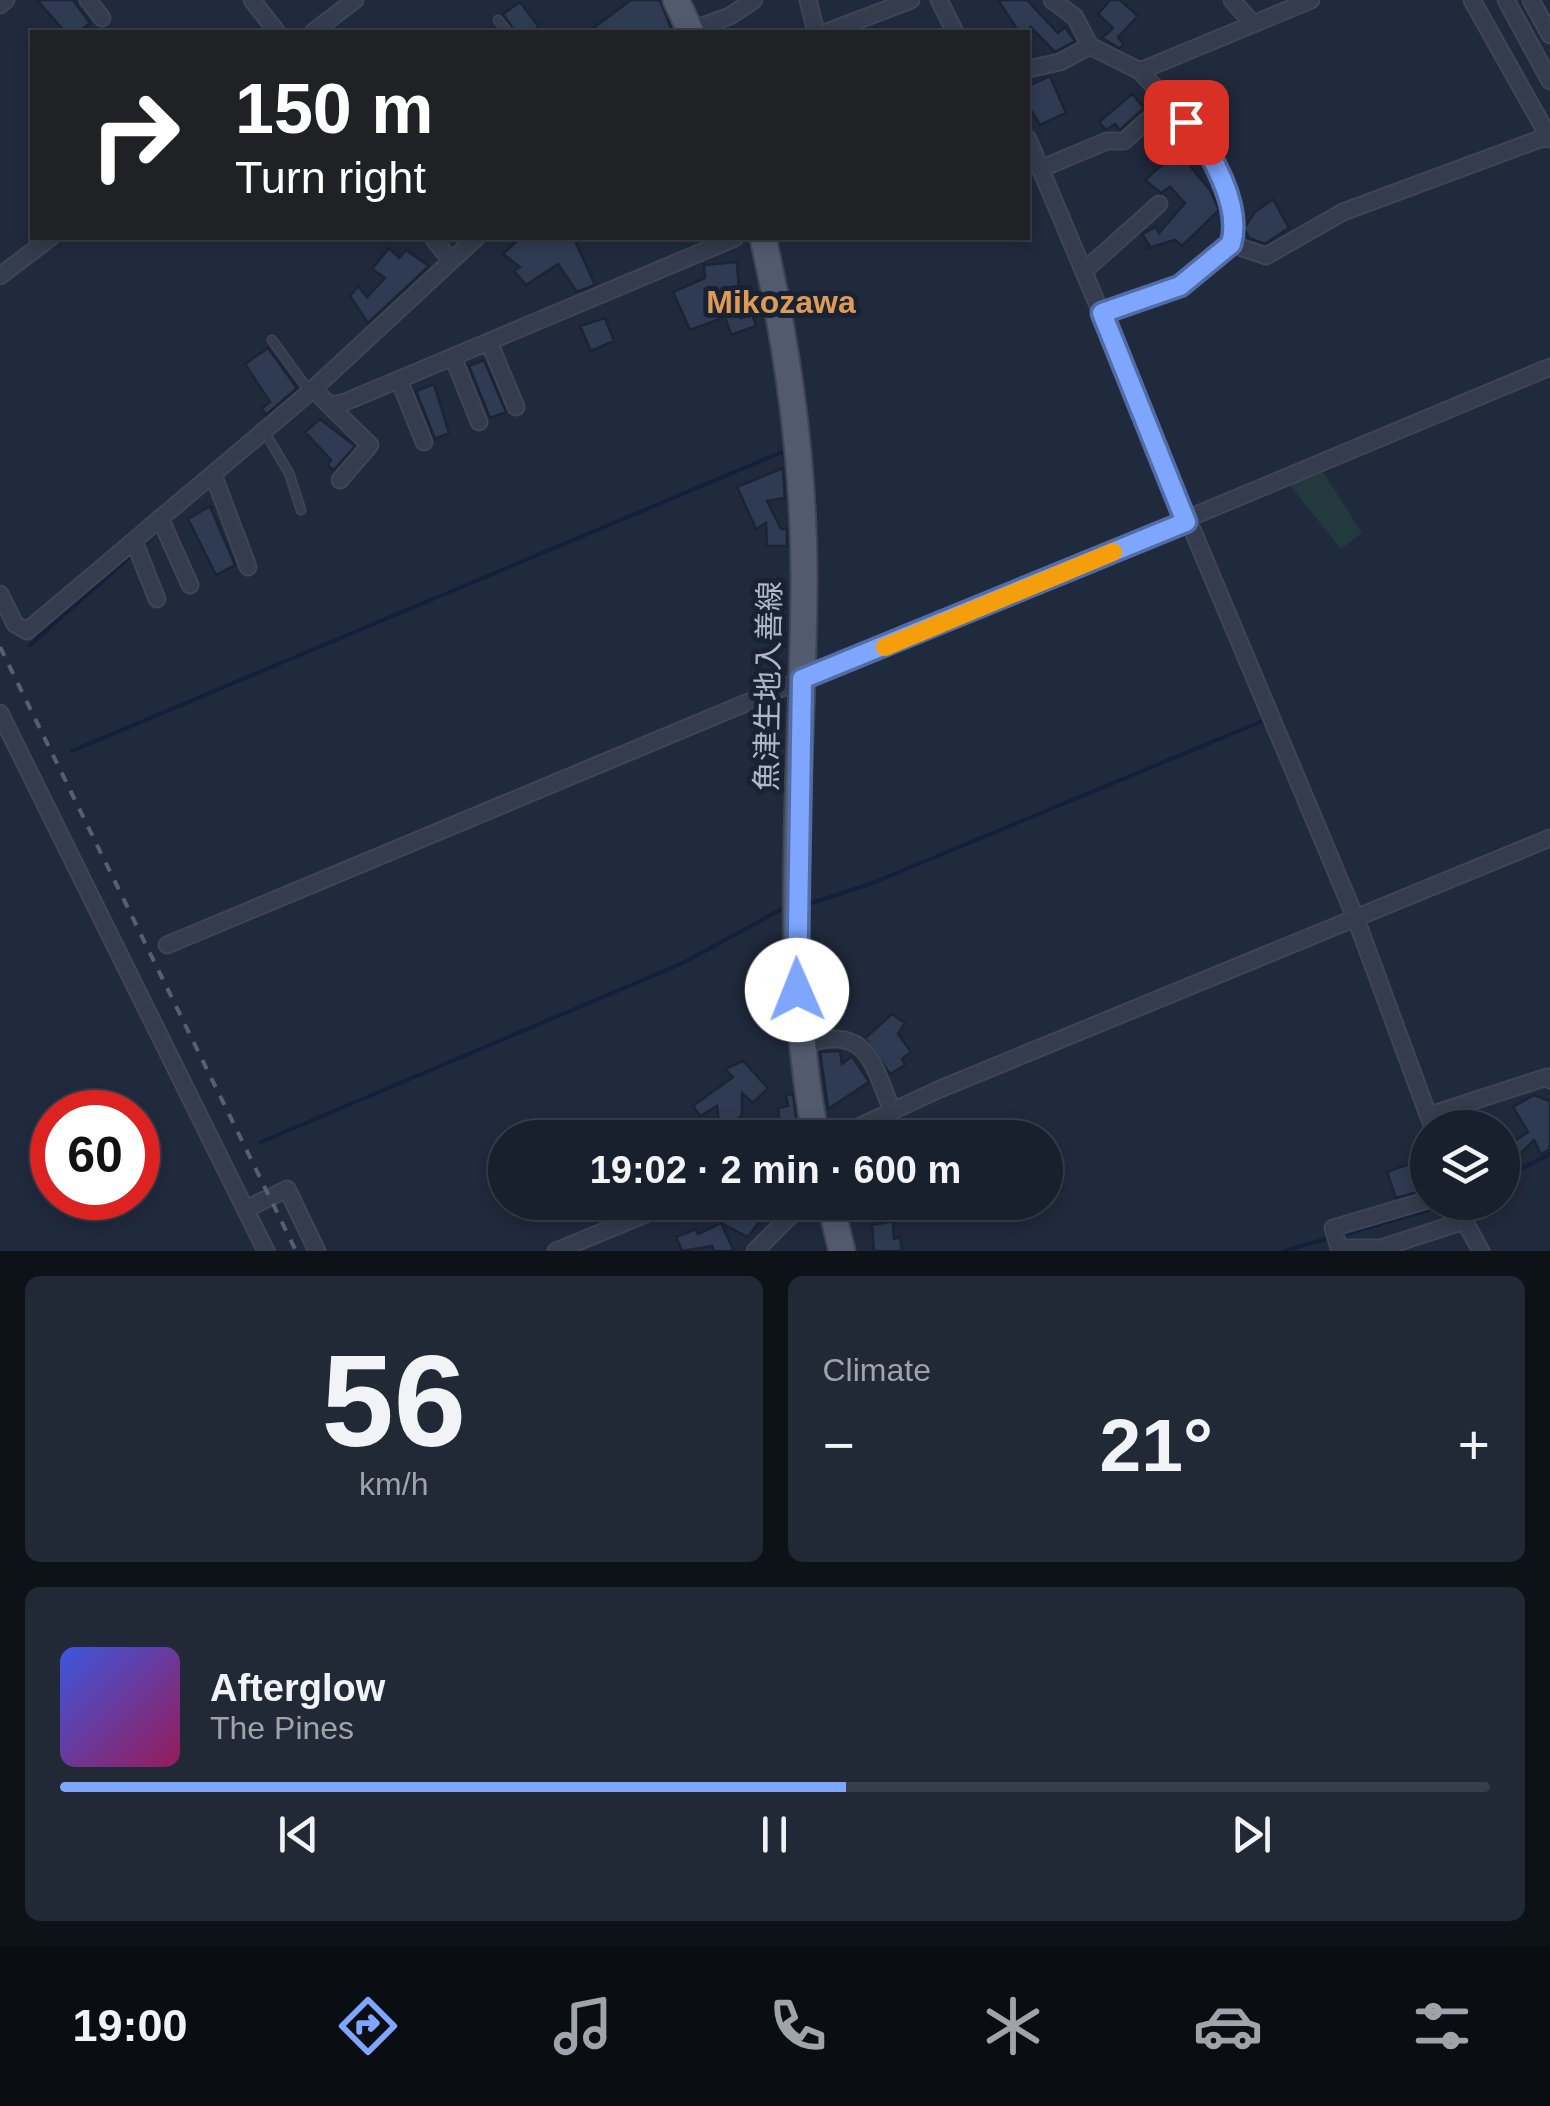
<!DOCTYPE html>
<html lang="en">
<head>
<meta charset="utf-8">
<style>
	:root { --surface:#18202e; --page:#212836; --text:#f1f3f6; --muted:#9fa3aa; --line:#363e4a; --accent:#7ea6ff }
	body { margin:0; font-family:Helvetica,"Noto Sans JP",sans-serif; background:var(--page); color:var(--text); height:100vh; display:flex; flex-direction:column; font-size:38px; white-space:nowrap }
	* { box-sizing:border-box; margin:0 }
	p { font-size:32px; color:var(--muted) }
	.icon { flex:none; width:55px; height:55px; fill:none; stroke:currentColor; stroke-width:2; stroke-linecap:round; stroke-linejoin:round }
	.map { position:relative; height:1251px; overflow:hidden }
	.drawer { display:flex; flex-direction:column; gap:25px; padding:25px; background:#0d1219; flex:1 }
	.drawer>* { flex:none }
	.top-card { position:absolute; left:30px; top:30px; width:1000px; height:210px; border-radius:0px; box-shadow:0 5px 15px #0003,0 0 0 2px var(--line); background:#202124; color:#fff; overflow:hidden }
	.buttons { position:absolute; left:1410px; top:1110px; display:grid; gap:20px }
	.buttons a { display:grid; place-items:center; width:110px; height:110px; border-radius:50%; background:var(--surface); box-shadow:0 5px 15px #0003,0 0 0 2px var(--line); font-size:50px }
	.speed { position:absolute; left:30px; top:1090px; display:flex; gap:20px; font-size:50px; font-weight:700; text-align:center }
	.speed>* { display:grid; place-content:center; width:130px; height:130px; border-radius:50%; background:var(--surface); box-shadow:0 5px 15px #0003,0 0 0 2px var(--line); line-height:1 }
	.speed .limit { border:15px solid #d22; background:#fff; color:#111 }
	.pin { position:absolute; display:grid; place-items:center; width:85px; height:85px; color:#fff; margin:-42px; border-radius:20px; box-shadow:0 5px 15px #0006 }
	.me { position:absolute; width:110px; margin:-55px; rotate:359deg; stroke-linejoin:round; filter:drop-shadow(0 0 8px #0008) }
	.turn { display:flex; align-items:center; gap:35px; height:210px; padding:0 40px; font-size:45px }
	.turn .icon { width:130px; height:130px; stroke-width:2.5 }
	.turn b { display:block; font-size:70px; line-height:85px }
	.big { font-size:75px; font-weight:700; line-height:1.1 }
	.drawer .widget { flex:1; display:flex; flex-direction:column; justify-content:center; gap:15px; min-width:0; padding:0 35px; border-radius:15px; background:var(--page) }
	.drawer .dial { align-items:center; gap:0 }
	.dial b { font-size:130px; line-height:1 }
	.song { display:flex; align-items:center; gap:30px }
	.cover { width:120px; height:120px; border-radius:15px; background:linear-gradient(135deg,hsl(230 70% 55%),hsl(330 70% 35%)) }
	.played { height:10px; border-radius:5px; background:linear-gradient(90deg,var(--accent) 55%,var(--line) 55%) }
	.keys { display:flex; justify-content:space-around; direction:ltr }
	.heat { display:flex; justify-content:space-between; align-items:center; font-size:55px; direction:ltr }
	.drawer .tiles { flex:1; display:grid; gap:25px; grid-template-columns:1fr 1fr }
	.widget:last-child { grid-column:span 2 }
	.trip { position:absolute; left:488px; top:1120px; width:575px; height:100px; border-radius:50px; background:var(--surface); box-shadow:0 5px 15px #0003,0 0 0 2px var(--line); font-weight:700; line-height:100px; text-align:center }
	.dock { display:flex; height:160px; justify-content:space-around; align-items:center; background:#0a0d12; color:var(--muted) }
	.dock .icon { width:70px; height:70px }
	.dock .selected { color:var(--accent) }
	.dock b { font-size:45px; color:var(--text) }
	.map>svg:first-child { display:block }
	.green { fill:#22393e }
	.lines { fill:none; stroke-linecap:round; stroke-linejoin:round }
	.stream { stroke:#12203c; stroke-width:4 }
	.building { fill:#2e3b52; stroke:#1b2434; stroke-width:2.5 }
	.lane-casing { stroke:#3d4656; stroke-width:11 }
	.street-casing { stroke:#3d4656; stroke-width:19 }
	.primary-casing { stroke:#3d4656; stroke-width:29 }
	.lane { stroke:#343c4d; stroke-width:8 }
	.street { stroke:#343c4d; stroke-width:15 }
	.primary { stroke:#525b6e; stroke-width:25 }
	.rail { stroke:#566075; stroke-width:4; stroke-dasharray:10 10; stroke-linecap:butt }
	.route-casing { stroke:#526ca6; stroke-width:25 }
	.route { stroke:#7ea6ff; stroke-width:18 }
	.slow { stroke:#f59e0b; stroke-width:18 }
	.labels { text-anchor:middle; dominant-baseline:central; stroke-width:10; stroke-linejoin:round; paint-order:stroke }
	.street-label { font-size:30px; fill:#afb7c9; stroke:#192232 }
	.neighbourhood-label { font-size:32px; font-weight:bold; fill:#df9b54; stroke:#192232 }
</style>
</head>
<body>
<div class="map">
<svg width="1550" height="1251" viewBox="0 0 1550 1251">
	<rect width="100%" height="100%" fill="#202a3d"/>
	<!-- green -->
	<path class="green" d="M1321,469L1362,533L1341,549L1288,483Z"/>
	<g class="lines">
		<!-- stream -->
		<path class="stream" d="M142,546L161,528
			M30,645L135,552
			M72,751L787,450
			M809,904L870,884L1265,720
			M261,1142L683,963L789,905
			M1502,1179L1550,1154
			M1342,1235L1448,1204
			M1284,1251L1333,1237"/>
	</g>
	<!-- building -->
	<path class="building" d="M37,0H73L90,23L79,32H65Z
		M631,0H660L672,30L588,32Z
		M998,0H1027L1058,33L1065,27L1075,41L1055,52L1030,26L1032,32H1019Z
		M1110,0H1120L1138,16L1118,37L1124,45L1119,48L1102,38L1113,28L1098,14Z
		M520,2L539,27L531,32H515L503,14Z
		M1050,76L1066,113L1040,125L1028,105V86Z
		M1132,94L1144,108L1120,130L1115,124L1106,130L1099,122Z
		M1187,142L1199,160L1191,167L1210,190L1219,210L1182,246L1175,240L1145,249L1149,245L1142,234L1156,227L1159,233L1185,203L1170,187L1161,193L1145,180Z
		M1273,199L1289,228L1265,244L1249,238L1244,228L1255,212Z
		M520,238H574L595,285L577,292L558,264L526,285L514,271L520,267L503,254Z
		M389,248L399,258L406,250L429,266L368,323L350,296L358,286L367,297L385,278L372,269Z
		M737,262L741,318L752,314L756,326L731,335L725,317L690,330L673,292L705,278L704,265Z
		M605,318L614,341L591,351L580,326Z
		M268,348L297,388L266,415L262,408L270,402L245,364Z
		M484,360L506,412L490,418L469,366Z
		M434,384L449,433L435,439L416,391Z
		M320,419L355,446L334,470L328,466L331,460L305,432Z
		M783,468L785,498L767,501L781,529H787V546H767L766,523L756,529L737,487Z
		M210,506L235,565L216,575L188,519Z
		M892,1014L905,1023L898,1034L911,1052L902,1059L905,1065L890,1074L865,1038Z
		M840,1051L842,1064L852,1056L869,1082L828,1109L820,1052Z
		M743,1061L768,1088L753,1103L742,1093V1115L731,1126L720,1128L717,1106L700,1116L693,1106L733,1077L725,1069Z
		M793,1094L799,1138H781L778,1108L788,1106L786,1095Z
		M1534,1095L1550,1101V1149L1541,1154L1534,1140L1517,1157L1507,1146L1528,1132L1513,1107Z
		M1428,1157V1189L1396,1198L1387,1172Z
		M729,1207L759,1222L748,1237L721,1223Z
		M893,1221L894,1239L900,1237L902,1251H874L872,1225Z
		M721,1223L734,1251H714L712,1246L682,1251L676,1237L696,1229L698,1234Z"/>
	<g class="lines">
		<defs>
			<path id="lane" d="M498,20L508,32
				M272,340L310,392
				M264,431L289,473L301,510"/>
			<path id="street" d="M88,0L102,18
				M252,0L277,32
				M808,0L816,32
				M939,0L955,32
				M1052,0L1075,17L1090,46L1140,71L1204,142L1233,216L1231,244L1180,286L1102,313
				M1232,0L1253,24
				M1472,0L1550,139
				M1506,0L1550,81
				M1531,0L1550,35
				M0,5L6,0
				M313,32L355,0
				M686,32L730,16L754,0
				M827,32L911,0
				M1028,69L1060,62L1090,46
				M1140,71L1311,0
				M1028,139L1356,919L1433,1128
				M1040,169L1107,141H1124L1168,102
				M433,238L451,261
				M1231,244L1266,256L1343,212L1548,136
				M1084,271L1159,204
				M0,276L50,238
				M489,342L516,407
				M453,357L479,422
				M399,380L424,442
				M314,389L329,405L343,403L735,238
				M329,405L370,445L340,480
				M213,474L248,567
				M160,518L190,585
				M134,541L157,599
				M0,594L15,624L27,631L310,392L476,238
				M0,713L266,1251
				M167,945L1550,367
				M801,1045C866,1025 871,1057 892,1111
				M1430,1115L1547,1077L1550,1080
				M834,1138L940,1089L1550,838
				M1428,1200L1333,1228L1339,1248H1381L1464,1221
				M1454,1202L1481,1251
				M246,1209L287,1189L317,1251
				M556,1251L675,1202
				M755,1251L795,1211L831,1204"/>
			<path id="primary" d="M676,0L691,32
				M763,238C788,349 804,462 804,576C804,764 780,952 816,1138
				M830,1202L842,1251"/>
		</defs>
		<!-- lane casing -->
		<use href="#lane" class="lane-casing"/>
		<!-- street casing -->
		<use href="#street" class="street-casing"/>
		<!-- primary casing -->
		<use href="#primary" class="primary-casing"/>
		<!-- lane -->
		<use href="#lane" class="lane"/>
		<!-- street -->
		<use href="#street" class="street"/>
		<!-- primary -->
		<use href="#primary" class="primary"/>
		<!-- rail -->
		<path class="rail" d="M0,647L296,1251"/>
	</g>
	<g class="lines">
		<defs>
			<path id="route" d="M797,990L802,679L1186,522L1102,313L1180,286L1231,244C1242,206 1211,150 1186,122"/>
		</defs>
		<!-- route casing -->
		<use href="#route" class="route-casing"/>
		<!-- route -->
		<use href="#route" class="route"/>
		<!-- slow -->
		<path class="slow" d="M885,647L1113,552"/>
	</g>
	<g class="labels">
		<!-- street labels -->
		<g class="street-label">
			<text transform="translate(768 686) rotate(-89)">魚津生地入善線</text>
		</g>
		<!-- neighbourhood labels -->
		<g class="neighbourhood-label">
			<text x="781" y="302">Mikozawa</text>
		</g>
	</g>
</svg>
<div class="buttons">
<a><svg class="icon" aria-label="layers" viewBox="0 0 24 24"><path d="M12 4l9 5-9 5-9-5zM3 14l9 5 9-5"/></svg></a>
</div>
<div class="speed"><div class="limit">60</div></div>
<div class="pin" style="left:1186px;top:122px;background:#d93025"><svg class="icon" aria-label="arrive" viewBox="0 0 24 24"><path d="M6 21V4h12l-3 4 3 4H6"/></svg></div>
<svg class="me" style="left:797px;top:990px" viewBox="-20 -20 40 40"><circle r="19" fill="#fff"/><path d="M0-13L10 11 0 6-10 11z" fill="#7ea6ff"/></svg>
<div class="trip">19:02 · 2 min · 600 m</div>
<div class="top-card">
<div class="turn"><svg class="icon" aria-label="right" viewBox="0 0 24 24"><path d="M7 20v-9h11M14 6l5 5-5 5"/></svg><div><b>150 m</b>Turn right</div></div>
</div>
</div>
<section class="drawer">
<div class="tiles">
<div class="widget dial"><b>56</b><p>km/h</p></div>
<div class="widget"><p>Climate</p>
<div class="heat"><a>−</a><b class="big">21°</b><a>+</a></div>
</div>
<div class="widget">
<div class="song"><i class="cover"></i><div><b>Afterglow</b><p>The Pines</p></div></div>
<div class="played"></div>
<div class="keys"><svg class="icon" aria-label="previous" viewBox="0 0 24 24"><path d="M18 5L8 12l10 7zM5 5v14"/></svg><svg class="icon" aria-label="pause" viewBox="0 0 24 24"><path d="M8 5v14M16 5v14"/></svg><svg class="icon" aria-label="next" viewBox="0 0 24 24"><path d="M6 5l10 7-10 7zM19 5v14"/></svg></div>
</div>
</div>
</section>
<nav class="dock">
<b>19:00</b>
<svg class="icon selected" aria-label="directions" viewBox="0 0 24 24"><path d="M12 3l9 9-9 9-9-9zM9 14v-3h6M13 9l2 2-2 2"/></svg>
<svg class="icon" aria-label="music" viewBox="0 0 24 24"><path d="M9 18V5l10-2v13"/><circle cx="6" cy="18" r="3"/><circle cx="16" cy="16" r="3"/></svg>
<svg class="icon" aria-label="phone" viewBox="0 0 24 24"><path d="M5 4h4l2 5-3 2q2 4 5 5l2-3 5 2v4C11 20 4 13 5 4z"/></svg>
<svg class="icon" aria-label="climate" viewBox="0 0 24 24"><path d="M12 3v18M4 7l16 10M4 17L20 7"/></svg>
<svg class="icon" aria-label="car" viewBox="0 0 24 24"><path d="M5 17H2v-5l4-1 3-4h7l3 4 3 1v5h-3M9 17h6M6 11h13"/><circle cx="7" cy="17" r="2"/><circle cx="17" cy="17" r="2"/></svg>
<svg class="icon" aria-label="filters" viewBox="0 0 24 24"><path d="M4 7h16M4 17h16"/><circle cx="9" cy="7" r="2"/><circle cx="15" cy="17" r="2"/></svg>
</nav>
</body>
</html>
